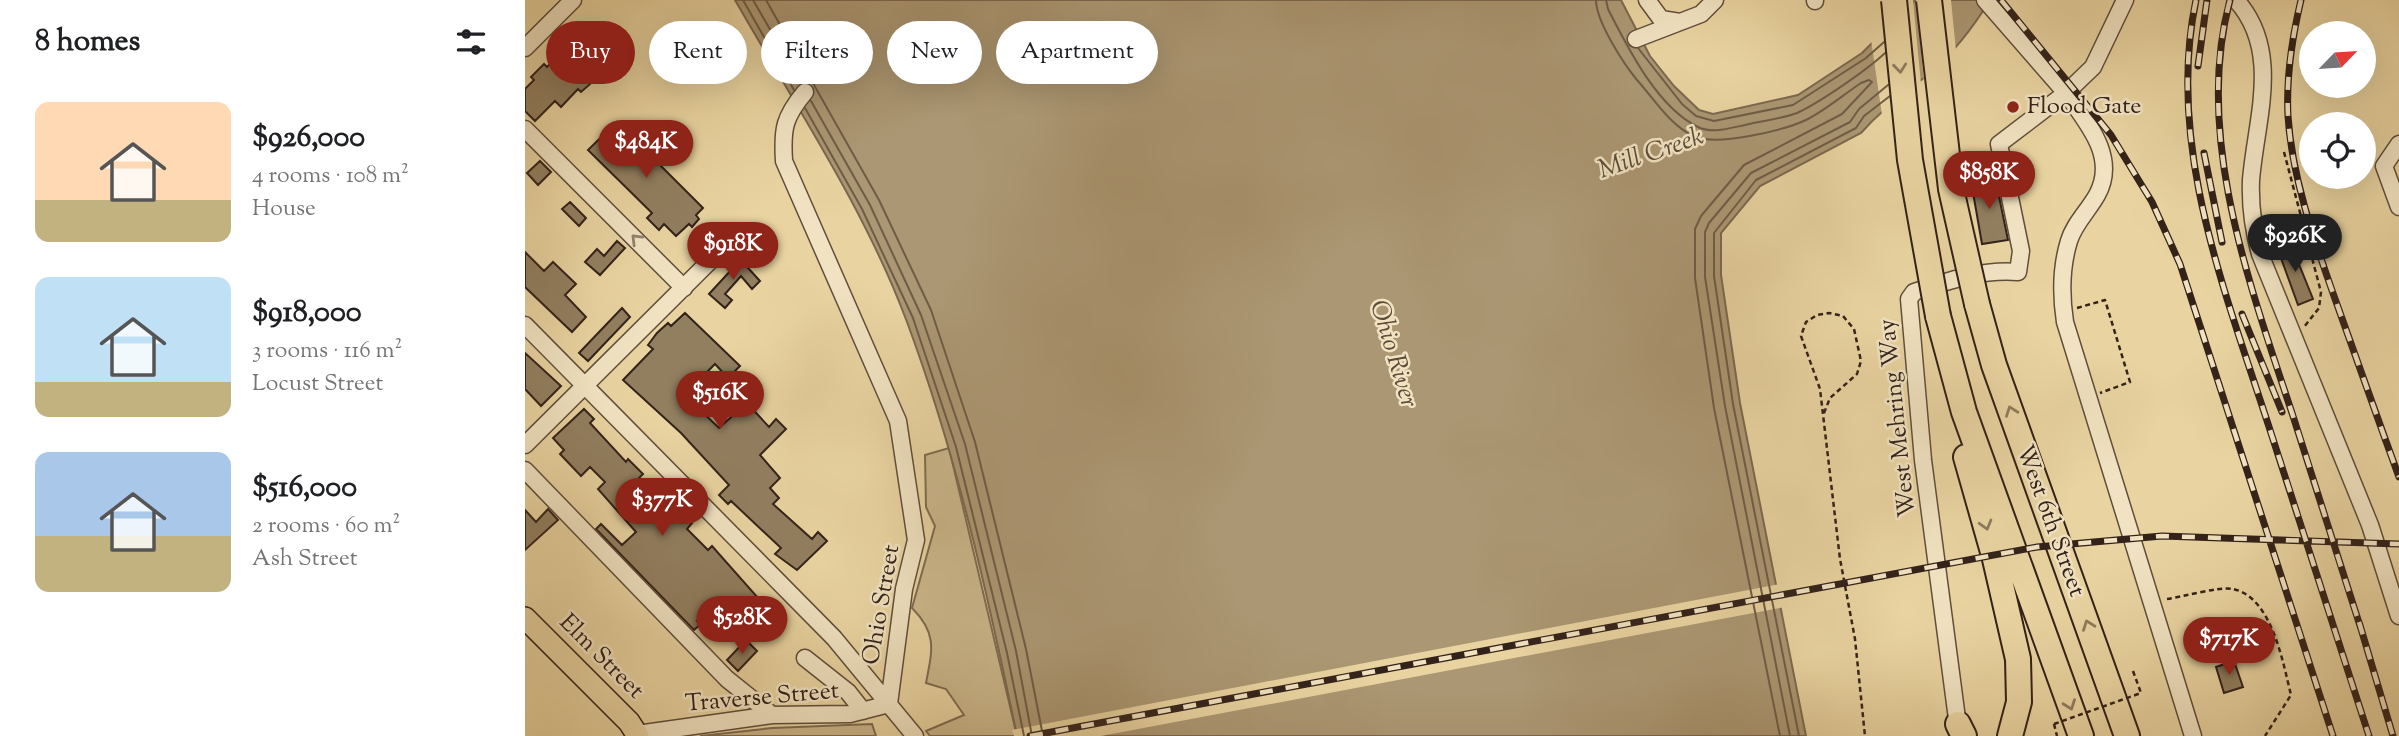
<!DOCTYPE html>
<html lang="en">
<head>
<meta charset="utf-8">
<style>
	body { margin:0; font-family:"Sorts Mill Goudy",serif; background:#f6f6f6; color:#202124; height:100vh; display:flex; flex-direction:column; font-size:26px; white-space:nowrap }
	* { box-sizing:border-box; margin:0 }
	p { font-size:23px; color:#757577 }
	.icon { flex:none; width:38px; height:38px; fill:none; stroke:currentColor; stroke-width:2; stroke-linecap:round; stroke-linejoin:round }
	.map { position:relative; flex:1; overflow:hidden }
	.sheet { display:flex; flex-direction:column; background:#fff; width:525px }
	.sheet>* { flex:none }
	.top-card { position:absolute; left:21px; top:21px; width:665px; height:63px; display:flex; gap:14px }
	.needle { width:46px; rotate:65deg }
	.fabs { position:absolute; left:1774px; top:21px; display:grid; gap:14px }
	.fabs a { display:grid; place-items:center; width:77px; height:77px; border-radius:50%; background:#fff; box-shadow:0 7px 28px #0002; font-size:35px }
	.price { position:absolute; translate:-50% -60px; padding:0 16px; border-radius:24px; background:#8f2418; color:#fff; font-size:23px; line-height:46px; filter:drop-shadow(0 2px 4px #0008) }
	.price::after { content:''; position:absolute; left:50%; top:42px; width:21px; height:16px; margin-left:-10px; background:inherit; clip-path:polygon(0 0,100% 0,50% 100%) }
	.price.selected { background:#222; color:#fff }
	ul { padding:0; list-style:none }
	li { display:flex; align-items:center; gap:21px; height:175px; padding:0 35px }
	li span { display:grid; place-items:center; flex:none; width:196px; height:140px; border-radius:14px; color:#555 }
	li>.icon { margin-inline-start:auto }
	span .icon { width:84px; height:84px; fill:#fffc; stroke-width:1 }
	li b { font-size:30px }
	h2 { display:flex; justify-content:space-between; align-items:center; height:84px; padding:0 35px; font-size:30px }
	.tag { padding:0 24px; border-radius:32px; background:#fff; box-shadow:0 7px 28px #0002; font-size:24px; line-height:63px }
	.tag.selected { background:#8f2418; color:#fff }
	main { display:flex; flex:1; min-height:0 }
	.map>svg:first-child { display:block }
</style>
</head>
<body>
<main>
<section class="sheet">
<h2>8 homes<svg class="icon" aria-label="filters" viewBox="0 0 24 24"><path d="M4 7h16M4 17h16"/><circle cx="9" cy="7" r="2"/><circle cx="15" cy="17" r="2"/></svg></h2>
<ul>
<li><span style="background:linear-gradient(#ffd9b3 70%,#c2b280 0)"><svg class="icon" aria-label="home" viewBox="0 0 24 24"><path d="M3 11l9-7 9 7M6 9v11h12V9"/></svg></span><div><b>$926,000</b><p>4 rooms · 108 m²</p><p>House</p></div></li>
<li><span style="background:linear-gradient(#bfe0f5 75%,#c2b280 0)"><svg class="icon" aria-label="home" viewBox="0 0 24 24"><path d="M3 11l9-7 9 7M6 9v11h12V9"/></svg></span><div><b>$918,000</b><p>3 rooms · 116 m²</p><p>Locust Street</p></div></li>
<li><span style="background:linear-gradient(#a9c7e8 60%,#c2b280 0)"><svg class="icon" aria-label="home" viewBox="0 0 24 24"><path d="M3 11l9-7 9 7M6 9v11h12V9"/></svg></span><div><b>$516,000</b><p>2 rooms · 60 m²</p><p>Ash Street</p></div></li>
</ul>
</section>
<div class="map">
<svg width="1874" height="736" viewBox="0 0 1874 736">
	<rect width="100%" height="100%" fill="#e9d4a1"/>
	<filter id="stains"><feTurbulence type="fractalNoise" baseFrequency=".00286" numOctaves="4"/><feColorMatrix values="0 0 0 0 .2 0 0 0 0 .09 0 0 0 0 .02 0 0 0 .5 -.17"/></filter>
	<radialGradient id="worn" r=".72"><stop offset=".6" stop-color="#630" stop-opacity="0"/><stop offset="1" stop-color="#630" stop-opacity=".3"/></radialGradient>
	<path fill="#cab68a" stroke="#7e6c52" stroke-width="2" d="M424 448 492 736H405L401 731 439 715 421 689 401 683C407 651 413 634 387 608L410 526 401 507 400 455Z
		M347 724 351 736H175L247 728Z"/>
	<path fill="#ab9773" stroke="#7b684f" stroke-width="2" d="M210 0H1096L1125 56 1149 86 1174 110 1188 114 1273 95 1337 53 1390 0H1465C1449 26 1429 52 1406 72 1381 93 1357 109 1336 133L1235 186 1196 233V275L1215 403 1281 736H492C463 596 432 456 382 322 340 209 270 105 210 0Z"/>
	<path fill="#e9d4a1" d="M1388 0 1396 84 1357 115 1346 40Z
		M1391 0H1426L1431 51 1399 82Z
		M1255 584 1260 607 576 736H489L487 730Z"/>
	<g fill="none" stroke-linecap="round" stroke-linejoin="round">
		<path stroke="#6f5c46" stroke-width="2" d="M218 0 269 90
			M228 0 276 83
			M241 0 354 200 406 310 450 442 501 649 518 736
			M1071 0C1071 21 1098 63 1112 80 1130 100 1144 124 1168 136 1191 147 1261 130 1283 119 1302 109 1318 95 1336 83L1344 80 1347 82 1317 114 1219 165 1176 216 1170 229V278L1189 408 1255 736
			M1081 0 1083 9C1103 48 1132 107 1173 127 1187 134 1205 128 1220 125 1237 121 1256 119 1272 113 1294 103 1342 70 1360 53
			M1113 48 1157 104 1171 116 1189 121 1268 105 1341 58 1359 42
			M286 101 345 205 396 315 440 444 491 651 507 736
			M280 108 337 209 388 318 431 447 482 653 499 736
			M1265 736 1200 406 1180 277V232L1184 223 1226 173 1325 122 1334 109 1363 85
			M1274 736 1208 404 1189 276V233L1231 180 1331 128 1339 116 1365 96"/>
	</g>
	<path fill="#927f60" stroke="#33221a" stroke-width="2" d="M63 24 95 58 56 92 53 89 36 107 30 101 10 121 0 111V89L9 80 6 77 19 64 22 67Z
		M92 122 178 208 171 215 174 219 167 227 164 224 151 236 139 224 134 230 122 218 127 213 63 150Z
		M15 161 26 172 13 185 2 173Z
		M1470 177 1483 240 1457 244 1446 181Z
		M45 202 61 218 54 226 37 209Z
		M92 241 100 248 75 275 60 262 72 249 79 256Z
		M1765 242 1788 299 1773 305 1752 247Z
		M0 252 19 271 28 262 51 284 40 295 61 317 47 332 0 287Z
		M213 257 235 281 227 289 216 276 200 294 207 300 200 308 184 294 208 268 205 264Z
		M97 308 105 317 63 361 54 353Z
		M160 313 215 366 203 378 190 364 165 389 178 402 173 408 194 428 222 403 244 427 251 419 261 429 235 455 255 478 245 488 254 498 248 504 287 539 293 532 302 541 272 570 250 554 256 548 206 501 203 504 194 495 204 485 156 433 98 380 128 349 123 345 132 333 143 323 146 326Z
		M0 353 36 386 16 406 0 389Z
		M59 409 69 419 65 423 101 462 103 459 118 474 114 478 128 491 123 496 146 520 155 511 167 523 162 529 183 550 187 546 249 616 226 641 191 603 172 621 176 624 169 630 71 529 76 524 97 545 111 532 73 489 80 482 65 467 56 476 35 454 39 450 28 438Z
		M23 509 33 520 0 550V510L11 522Z
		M221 640 232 651 213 671 202 660Z
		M1709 661 1718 687 1699 693 1691 667Z"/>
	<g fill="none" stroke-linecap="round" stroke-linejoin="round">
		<defs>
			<path id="minor" d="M1122 0 1136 19 1155 22
				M1290 0V1
				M1600 0 1568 67 1541 93C1562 123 1593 157 1572 195 1563 211 1549 224 1544 241 1536 267 1536 296 1540 322L1668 736
				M1711 0C1757 51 1731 119 1726 180 1725 205 1728 229 1735 254L1845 525 1874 616
				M1111 39 1176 14 1190 0
				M0 48 48 0
				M280 92C259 117 257 129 259 161L373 421 391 540 379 589 364 704
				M0 129 159 288
				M1874 144 1859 166 1874 207
				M0 325 309 638 390 736
				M0 445 190 256
				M0 470 202 679 247 715
				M280 658 323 692 338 711
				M112 734 247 715 325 714 364 704
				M1434 734 1398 460 1384 299 1389 292C1423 281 1456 269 1493 272L1496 251 1474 144 1541 93 1460 0"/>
			<path id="major" d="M0 618 104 722 113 736"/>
			<path id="highway" d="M1452 304 1469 365 1602 736
				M1413 316 1439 412 1556 736
				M1441 457 1470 559 1493 659 1494 702 1485 736
				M1433 724 1439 736"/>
		</defs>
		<use href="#minor" stroke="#604e3c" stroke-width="19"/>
		<use href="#major" stroke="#33221a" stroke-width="24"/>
		<use href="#highway" stroke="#33221a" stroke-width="28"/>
		<path stroke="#33221a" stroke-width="2.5" stroke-dasharray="5 3.5" stroke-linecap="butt" d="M1759 152 1796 292 1794 308 1779 327
			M1552 308 1580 300 1605 382 1575 393
			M1299 413 1305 398 1332 374 1336 361 1329 329 1318 316 1304 313 1292 315 1281 322 1276 336 1295 389 1315 559 1330 639 1340 736
			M1642 599C1658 597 1694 586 1708 589 1747 597 1758 663 1766 695L1740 736
			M1608 671 1616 693
			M1529 724 1532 736"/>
		<use href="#minor" stroke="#f1e3c2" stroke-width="16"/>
		<use href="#major" stroke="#e9d4a1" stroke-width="21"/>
		<use href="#highway" stroke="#e9d4a1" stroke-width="24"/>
		<defs>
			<path id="rail" d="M1476 0 1586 135 1627 202 1655 264 1808 736
				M1671 0C1640 147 1702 296 1746 433 1779 534 1811 635 1844 736
				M1705 0C1668 136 1726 288 1768 416 1791 487 1813 558 1836 629
				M1776 0C1767 38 1761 77 1763 116 1767 178 1789 239 1809 296 1831 357 1852 417 1874 477
				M1673 66 1682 0
				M1679 153 1697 242
				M1717 314 1757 412
				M1834 622 1868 736
				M505 736 1512 547 1637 536 1874 544"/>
		</defs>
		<use href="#rail" stroke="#33221a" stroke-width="7"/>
		<use href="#rail" stroke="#f1e3c2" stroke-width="4.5" stroke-dasharray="13" stroke-linecap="butt"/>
		<defs>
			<path id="highway-bridge" d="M1369 0 1385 160 1413 316
				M1404 0 1426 189 1452 304"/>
		</defs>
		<use href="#highway-bridge" stroke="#33221a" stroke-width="28" stroke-linecap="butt"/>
		<path stroke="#33221a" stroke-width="2.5" stroke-dasharray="5 3.5" stroke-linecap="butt" d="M1529 724 1616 693"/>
		<use href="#highway-bridge" stroke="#e9d4a1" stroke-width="24"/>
	</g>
	<defs><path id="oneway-chevron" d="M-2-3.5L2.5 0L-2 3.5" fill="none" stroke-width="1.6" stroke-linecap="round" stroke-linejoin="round" transform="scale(1.75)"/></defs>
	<g stroke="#8e7b5e">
		<use href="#oneway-chevron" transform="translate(1375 68) rotate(84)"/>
		<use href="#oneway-chevron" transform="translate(1486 411) rotate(-110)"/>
		<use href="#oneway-chevron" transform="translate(1461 525) rotate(74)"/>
		<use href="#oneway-chevron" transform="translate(1563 625) rotate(-110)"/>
		<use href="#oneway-chevron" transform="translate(1545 705) rotate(70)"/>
	</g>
	<use stroke="#92826e" href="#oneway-chevron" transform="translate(111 239) rotate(-135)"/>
	<circle fill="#8f2418" stroke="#f1e3c2" stroke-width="2.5" cx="1488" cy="107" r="7"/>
	<g text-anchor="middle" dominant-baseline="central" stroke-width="5" stroke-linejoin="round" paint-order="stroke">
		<g font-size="24" fill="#33221a" stroke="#f1e3c2" text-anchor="start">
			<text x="1502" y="107">Flood Gate</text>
		</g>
		<g font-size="24" fill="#33221a" stroke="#f1e3c2">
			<text transform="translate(1373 418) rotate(-96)">West Mehring Way</text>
			<text transform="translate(1525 521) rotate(70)">West 6th Street</text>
			<text transform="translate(357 605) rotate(-80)">Ohio Street</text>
			<text transform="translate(76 657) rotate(45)">Elm Street</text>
			<text transform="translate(237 698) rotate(-5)">Traverse Street</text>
		</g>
		<g font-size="26" font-style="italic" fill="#5d4b39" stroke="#f1e3c2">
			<text transform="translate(1126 154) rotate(-19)">Mill Creek</text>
			<text transform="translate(868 354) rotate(73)">Ohio River</text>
		</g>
	</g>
	<rect width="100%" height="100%" filter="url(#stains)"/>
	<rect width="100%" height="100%" fill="url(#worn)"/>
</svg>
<div class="fabs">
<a><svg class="needle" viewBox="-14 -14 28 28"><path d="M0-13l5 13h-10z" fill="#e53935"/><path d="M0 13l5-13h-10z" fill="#757577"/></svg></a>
<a><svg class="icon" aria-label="locate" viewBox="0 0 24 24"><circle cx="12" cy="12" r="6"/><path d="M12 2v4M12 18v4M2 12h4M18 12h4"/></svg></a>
</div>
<b class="price" style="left:121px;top:180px">$484K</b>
<b class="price" style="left:1464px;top:211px">$858K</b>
<b class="price selected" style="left:1770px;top:274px">$926K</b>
<b class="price" style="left:208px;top:282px">$918K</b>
<b class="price" style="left:195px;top:431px">$516K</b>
<b class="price" style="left:137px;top:538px">$377K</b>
<b class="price" style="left:217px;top:656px">$528K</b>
<b class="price" style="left:1704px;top:677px">$717K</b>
<div class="top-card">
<a class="tag selected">Buy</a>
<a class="tag">Rent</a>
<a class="tag">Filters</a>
<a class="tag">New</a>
<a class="tag">Apartment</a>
</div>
</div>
</main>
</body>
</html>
